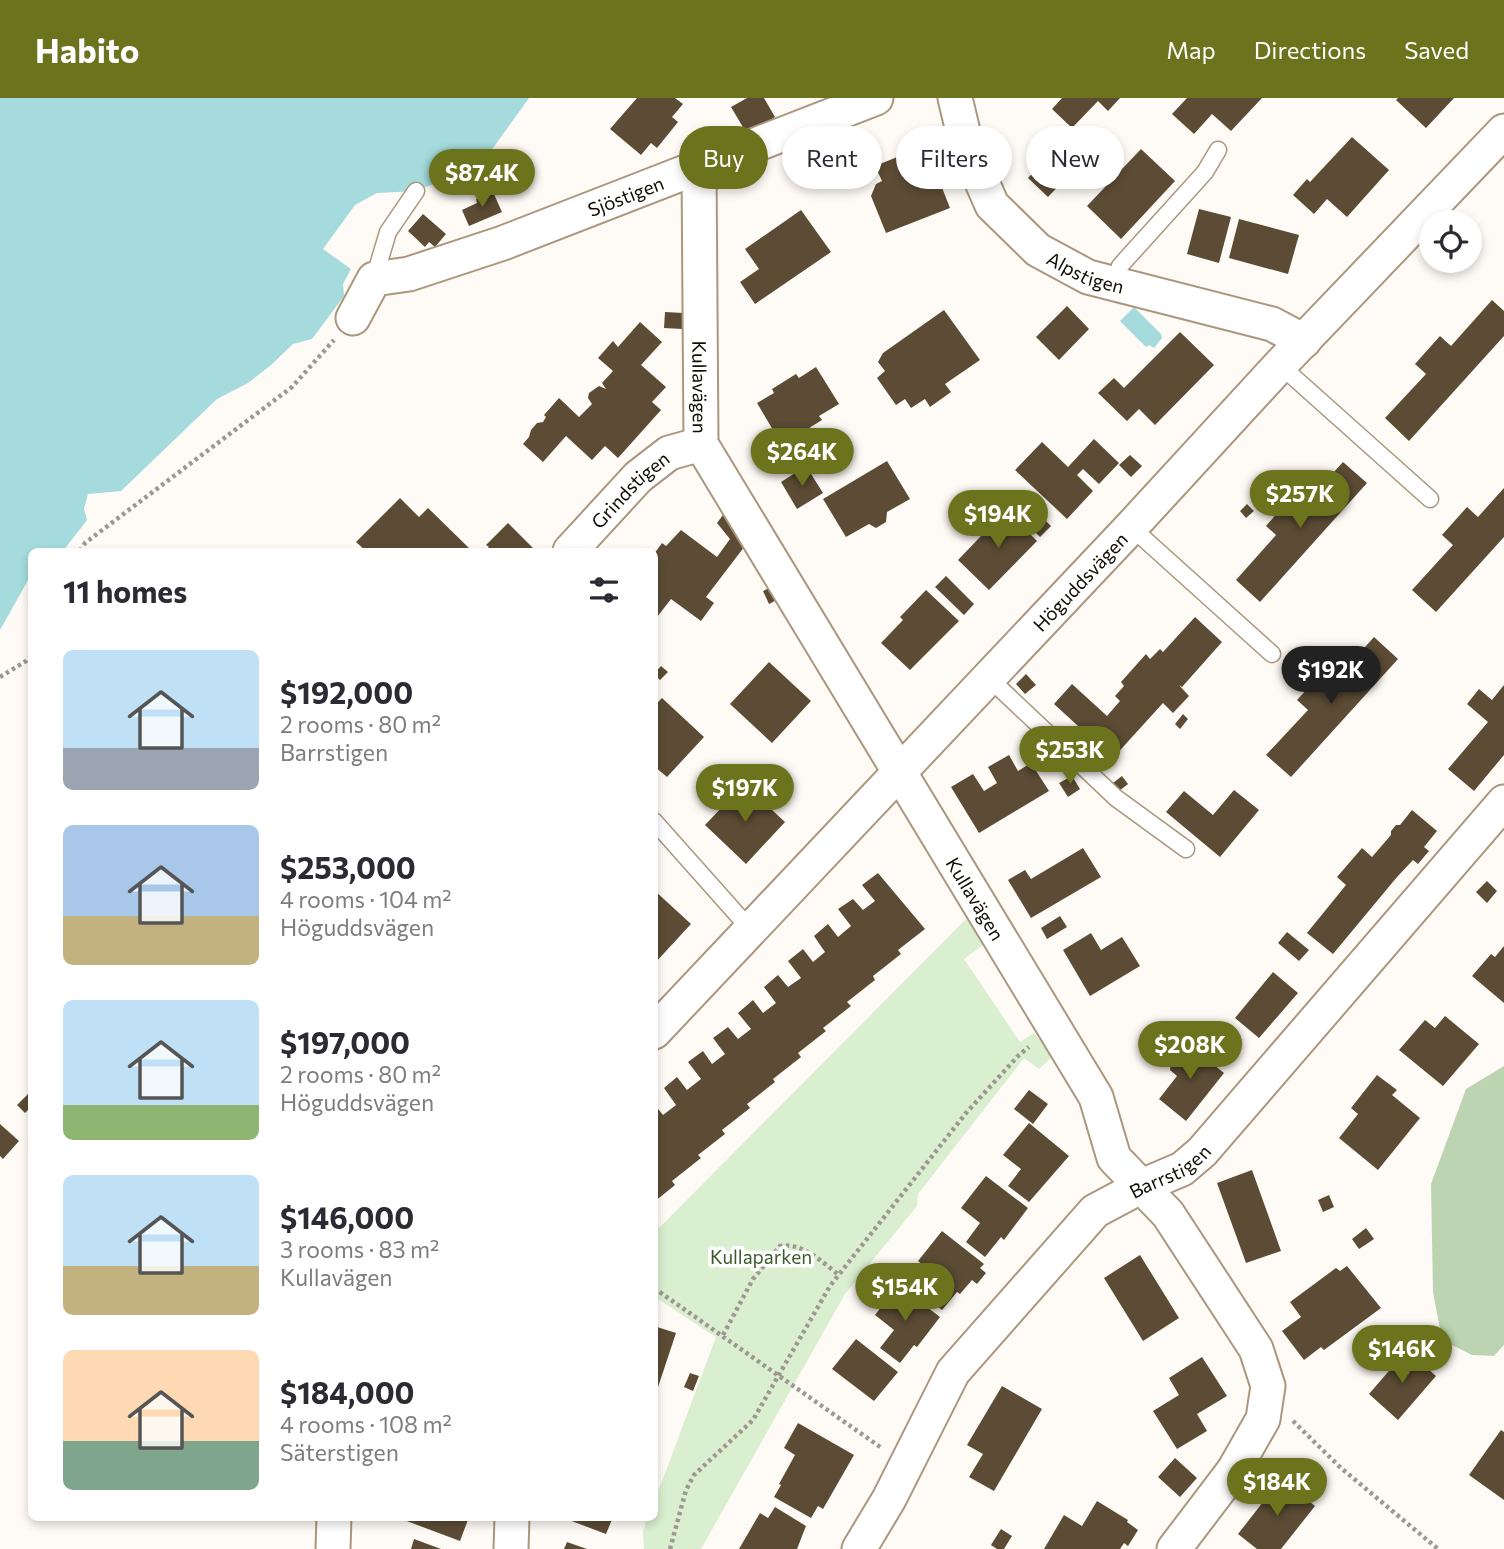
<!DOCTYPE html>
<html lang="en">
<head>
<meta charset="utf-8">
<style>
	body { margin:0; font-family:Commissioner,sans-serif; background:#f2f2f3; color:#2b2b33; height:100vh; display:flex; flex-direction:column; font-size:26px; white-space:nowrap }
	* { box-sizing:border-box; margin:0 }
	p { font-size:23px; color:#7c7c81 }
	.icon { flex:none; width:38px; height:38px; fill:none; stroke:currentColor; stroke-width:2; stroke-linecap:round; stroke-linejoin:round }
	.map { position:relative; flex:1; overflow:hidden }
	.sheet { position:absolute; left:28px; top:450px; width:630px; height:973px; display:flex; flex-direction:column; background:#fff; border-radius:10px; box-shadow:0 4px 10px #0003 }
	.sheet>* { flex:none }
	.guide { position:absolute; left:679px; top:28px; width:665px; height:63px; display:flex; gap:14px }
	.buttons { position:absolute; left:1419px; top:112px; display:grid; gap:14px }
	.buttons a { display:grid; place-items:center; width:63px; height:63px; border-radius:50%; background:#fff; box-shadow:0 4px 10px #0003; font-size:35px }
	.price { position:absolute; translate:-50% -60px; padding:0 16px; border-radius:24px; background:#6b741d; color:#fff; font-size:23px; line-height:46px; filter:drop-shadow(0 2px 4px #0008) }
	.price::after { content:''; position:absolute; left:50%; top:42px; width:21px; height:16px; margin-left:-10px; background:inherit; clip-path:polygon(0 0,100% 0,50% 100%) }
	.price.on { background:#222; color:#fff }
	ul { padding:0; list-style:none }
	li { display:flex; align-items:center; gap:21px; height:175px; padding:0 35px }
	li span { display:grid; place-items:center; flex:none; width:196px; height:140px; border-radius:10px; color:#555 }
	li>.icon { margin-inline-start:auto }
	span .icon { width:84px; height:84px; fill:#fffc; stroke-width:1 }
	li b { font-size:30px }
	h2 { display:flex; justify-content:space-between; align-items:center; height:84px; padding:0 35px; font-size:30px }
	.chip { padding:0 24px; border-radius:32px; background:#fff; box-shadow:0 4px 10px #0003; font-size:24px; line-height:63px }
	.chip.on { background:#6b741d; color:#fff }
	header { display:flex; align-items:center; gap:42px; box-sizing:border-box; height:98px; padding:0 35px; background:#6b741d; color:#fff }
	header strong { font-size:33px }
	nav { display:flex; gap:38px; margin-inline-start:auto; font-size:24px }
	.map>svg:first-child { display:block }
</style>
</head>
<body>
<header>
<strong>Habito</strong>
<nav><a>Map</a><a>Directions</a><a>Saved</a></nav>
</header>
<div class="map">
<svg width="1504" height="1451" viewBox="0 0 1504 1451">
	<rect width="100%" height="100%" fill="#fefaf5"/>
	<path fill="#d9efcf" d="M967 820 984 846 964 861 1020 944 1034 935 1052 959 1039 971 1024 960 918 1096 917 1108 845 1196 701 1451H644L643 1433 648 1419H654L655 1402 716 1239 655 1199V1134Z"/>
	<path fill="#bcd4b1" d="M1504 968V1247L1494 1258 1472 1257 1442 1242 1433 1194 1431 1086 1466 991Z"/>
	<path fill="#a5dbdc" d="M0 0H529L493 50 458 76 416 93 377 95 355 107 323 151 351 171 343 186 344 198 312 241 293 246 270 268 248 285 217 301 121 393 88 396 84 411 87 422 63 453H32L31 477 0 532Z
		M1134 209 1161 236 1162 240 1154 250 1149 247 1146 249 1120 223Z"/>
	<path fill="#5c4c35" d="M637 0H675L683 6 672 19 678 24 657 50 651 45 641 57 610 31Z
		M747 0H764L775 19 747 36 731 9Z
		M1062 0H1120L1108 13 1098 3 1072 30 1052 11Z
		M1187 0H1262L1231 33 1212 16 1194 36 1172 16Z
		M1398 0H1454L1426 30 1396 2Z
		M1352 39 1389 72 1347 119 1327 101 1314 116 1293 97 1307 81 1310 84Z
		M922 49 924 55 928 54 950 110 886 135 871 98 876 86 882 83 875 68Z
		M1141 51 1175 83 1121 141 1087 108Z
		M1051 55 1072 74 1048 99 1028 80Z
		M493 94 502 114 469 128 462 112 477 105 476 101Z
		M1199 111 1231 119 1219 165 1187 156Z
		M801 112 831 154 755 206 740 184 759 171 745 151Z
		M423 116 446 136 435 149 429 144 425 149 408 133Z
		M1239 121 1299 137 1288 176 1229 160Z
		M1492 202 1504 213V238L1409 343 1385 320 1426 276 1415 266 1440 238 1451 248Z
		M1067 208 1089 231 1059 262 1036 239Z
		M944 212 980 262 945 286 951 294 930 309 925 301 911 310 905 301 896 307 877 280 885 273 878 264 883 255Z
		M665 214 683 215 682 231 664 230Z
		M640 224 662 244 641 267 666 289 652 304 661 312 618 360 605 348 592 362 566 338 543 364 523 346 529 339 531 332 537 325 543 324 546 319 544 317 559 300 579 319 592 306 588 300 589 295 599 288 606 291 602 285 613 273 598 260 613 243 618 249Z
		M1180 234 1214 267 1155 327 1139 311 1127 323 1098 295 1114 280 1124 290Z
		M816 269 839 306 819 318 822 322 801 335 798 331 779 342 757 305 774 295 772 291 796 276 799 280Z
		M1094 341 1119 365 1099 386 1083 371 1077 377 1093 393 1067 421 1015 372 1042 344 1068 369Z
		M1130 357 1142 368 1131 379 1119 367Z
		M887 363 910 401 887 414 886 424 876 430 869 426 846 439 823 401Z
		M1343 364 1367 385 1260 504 1236 482 1276 437 1266 428 1292 398 1303 408Z
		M806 368 823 395 797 411 781 384Z
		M1504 390V439L1436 514 1412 492 1453 447 1442 437 1467 409 1478 419Z
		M400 400 419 419 428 410 469 450 466 453H366L356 444Z
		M1022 400 1051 428 1040 439 1012 411Z
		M1247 406 1254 413 1246 420 1240 413Z
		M729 409 751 440 706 499 714 505 701 523 671 501 654 523V456L662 445 666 448 681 432 717 459 730 441 717 425Z
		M1006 412 1037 443 989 492 958 462Z
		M508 425 536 453H485L489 449 486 447Z
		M946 478 974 506 964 517 935 489Z
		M773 488 780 500 769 506 763 493Z
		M926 492 959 523 910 572 881 545 903 522 900 519Z
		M1195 519 1222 544 1182 589 1179 587 1189 598 1173 615 1163 605 1113 660 1054 606 1072 586 1107 618 1120 603 1115 598 1124 588 1121 584 1146 556 1150 561 1160 551 1163 554Z
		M1374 539 1398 561 1291 679 1266 657 1308 612 1297 602 1322 575 1333 585Z
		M769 564 811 603 772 645 730 606Z
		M661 568 668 574 660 582 654 576Z
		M1026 576 1036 587 1025 596 1016 586Z
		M1504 587V657L1474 693 1448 671 1488 624 1467 606 1479 591 1492 602Z
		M662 600 704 639 667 679 654 668V608Z
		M1183 616 1188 621 1180 631 1175 626Z
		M1009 657 1018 673 1031 665 1049 693 979 735 951 689 973 676 984 693 997 685 988 669Z
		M1072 678 1080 691 1068 699 1059 685Z
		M1122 678 1128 686 1119 693 1113 685Z
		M744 686 785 724 746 766 705 727Z
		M1234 692 1259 712 1220 759 1166 714 1184 693 1213 717Z
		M1412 712 1437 733 1424 749 1429 753 1418 766 1413 762 1397 779 1333 856 1307 835 1346 787 1337 779 1362 750 1372 759 1391 737V733L1396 727H1400Z
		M1083 750 1101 779 1031 820 1008 782 1025 772 1031 781Z
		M878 775 925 831 898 852 901 856 873 878 875 882 847 904 851 908 823 930 826 933 798 955 801 959 773 981 775 984 747 1006 750 1010 722 1032 725 1036 698 1057 701 1060 672 1083 675 1087 654 1104V1006L663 1017 676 1007 664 990 677 979 687 992 701 981 688 964 703 953 712 966 725 956 713 940 728 929 738 941 751 931 738 915 753 902 763 915 776 905 764 889 778 877 788 889 801 880 788 863 803 851 813 864 825 854 814 838 828 826 838 839 851 828 838 811 853 801 863 812 875 803 862 787Z
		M1487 783 1497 793 1487 805 1476 794Z
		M654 792 691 826 654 866Z
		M1060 818 1067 829 1047 841 1041 830Z
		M1287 834 1309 852 1299 863 1278 845Z
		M1091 835 1101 852 1122 839 1140 868 1090 898 1063 852Z
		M1504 848V905L1472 878 1491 856 1495 859Z
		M1273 874 1298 895 1259 940 1235 920Z
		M1445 918 1479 946 1443 988 1399 952 1425 922 1435 930Z
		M1186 944 1224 975 1186 1023 1159 1001 1177 978 1170 972 1171 964Z
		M1377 977 1397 992 1392 997 1420 1020 1378 1072 1339 1040 1358 1016 1351 1010Z
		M32 992V1011L30 1010 25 1015 17 1007Z
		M1029 992 1048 1006 1033 1026 1014 1011Z
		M1029 1025 1069 1058 1029 1104 1008 1088 1021 1071 1003 1057Z
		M0 1026 19 1043 3 1061 0 1058Z
		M1252 1072 1281 1153 1246 1165 1217 1085Z
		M986 1078 1028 1110 1004 1142 1001 1139 985 1159 966 1144 980 1125 961 1110Z
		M1329 1097 1334 1109 1323 1114 1318 1102Z
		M1366 1130 1374 1141 1359 1151 1352 1141Z
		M942 1133 984 1166 980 1170 986 1175 977 1186 972 1182 960 1196 957 1194 942 1212 922 1196 937 1178 918 1163Z
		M1140 1157 1179 1220 1143 1243 1104 1180Z
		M1347 1168 1381 1210 1324 1252 1321 1249 1304 1262 1282 1233 1301 1219 1290 1204 1336 1170 1340 1173Z
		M898 1187 940 1219 917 1249 914 1247 900 1265 880 1250 894 1232 875 1217Z
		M654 1228 676 1235 658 1289 654 1288Z
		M856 1241 898 1274 874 1303 832 1271Z
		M1407 1252 1436 1278 1398 1322 1369 1296Z
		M1202 1259 1227 1298 1197 1316 1207 1333 1177 1351 1153 1313 1179 1297 1169 1280Z
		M690 1275 699 1278 693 1293 684 1289Z
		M1002 1288 1042 1311 994 1393 969 1379 983 1356 967 1347Z
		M798 1325 854 1357 823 1411 818 1408 811 1420 774 1399 781 1387 779 1386 795 1357 784 1350Z
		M1501 1332 1504 1334V1402L1469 1377Z
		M1175 1360 1197 1380 1180 1399 1158 1379Z
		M1281 1381 1315 1408 1281 1451H1257L1238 1436Z
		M1097 1403 1128 1422 1127 1424 1138 1432 1128 1448 1124 1445 1120 1451H1044L1064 1417 1082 1428Z
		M775 1409 806 1428 797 1451H739L760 1415 768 1420Z
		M396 1419H469L460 1443Z
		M561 1419H613L606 1436Z
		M1001 1431 1012 1438 1004 1451H997L991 1447Z
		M414 1441 441 1451H411Z
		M567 1444 587 1451H564Z"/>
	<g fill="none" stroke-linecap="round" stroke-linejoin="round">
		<defs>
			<path id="lane" d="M374 181 388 134 416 93
				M1116 187 1120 168 1205 74 1218 52
				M1280 267 1430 401
				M1131 429 1272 556
				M989 580 1116 700 1186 751
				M654 723 750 831"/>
			<g id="street">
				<path id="s1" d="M955 0 967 50 992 107 1038 152 1088 179 1272 226 1304 243"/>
				<path id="s2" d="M699 69 701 346 1096 999 1114 1060 1168 1116 1256 1251 1268 1288 1263 1321 1234 1372 1174 1451"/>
				<path id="s3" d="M353 220 374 181 409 176 503 145 876 0"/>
				<path id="s4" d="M570 453 638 379 669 355 701 346"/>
				<path id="s5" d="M654 934 1131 429 1280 267 1504 33"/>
				<path d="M333 1451 334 1419"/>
				<path d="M511 1451 512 1419"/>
				<path id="s6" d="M859 1451 889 1401 953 1274 1095 1113 1142 1088 1182 1071 1202 1054 1504 704"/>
			</g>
		</defs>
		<use href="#lane" stroke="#aa977e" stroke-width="19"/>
		<use href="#street" stroke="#aa977e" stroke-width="37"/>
		<path stroke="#9d9892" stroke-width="4.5" stroke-dasharray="3.5 3.5" stroke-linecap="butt" d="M80 453 85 445 292 289 334 242
			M0 579 26 563 32 556
			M32 927V959
			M654 1190 883 1351
			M723 1237 753 1181 780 1148C802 1144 822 1164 839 1177
			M1293 1323 1341 1370 1438 1451
			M670 1451 686 1392 694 1377 753 1322 830 1188 966 1015 1019 957 1029 949"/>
		<use href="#lane" stroke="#fff" stroke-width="16"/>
		<use href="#street" stroke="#fff" stroke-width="33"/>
	</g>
	<g text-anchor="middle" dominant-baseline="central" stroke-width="7" stroke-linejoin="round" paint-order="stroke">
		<g font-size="19" fill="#110b03" stroke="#fff">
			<text stroke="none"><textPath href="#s3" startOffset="310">Sjöstigen</textPath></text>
			<text stroke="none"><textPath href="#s1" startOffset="231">Alpstigen</textPath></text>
			<text stroke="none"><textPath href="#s2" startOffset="220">Kullavägen</textPath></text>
			<text stroke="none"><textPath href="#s4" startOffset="86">Grindstigen</textPath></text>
			<text stroke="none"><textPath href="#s5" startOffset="620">Höguddsvägen</textPath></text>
			<text stroke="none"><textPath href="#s2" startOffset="808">Kullavägen</textPath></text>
			<text stroke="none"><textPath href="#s6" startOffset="500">Barrstigen</textPath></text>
		</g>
		<g font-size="19" fill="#3a5a28" stroke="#fff">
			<text x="761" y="1158">Kullaparken</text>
		</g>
	</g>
</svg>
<div class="buttons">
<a><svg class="icon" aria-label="locate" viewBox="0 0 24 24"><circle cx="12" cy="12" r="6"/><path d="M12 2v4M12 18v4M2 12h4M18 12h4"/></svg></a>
</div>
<b class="price" style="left:482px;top:111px">$87.4K</b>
<b class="price" style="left:802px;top:390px">$264K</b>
<b class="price" style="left:1300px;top:432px">$257K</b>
<b class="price" style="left:998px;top:452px">$194K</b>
<b class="price on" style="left:1331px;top:608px">$192K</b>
<b class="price" style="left:1070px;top:688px">$253K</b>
<b class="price" style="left:745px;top:726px">$197K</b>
<b class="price" style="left:1190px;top:983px">$208K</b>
<b class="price" style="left:905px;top:1225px">$154K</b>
<b class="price" style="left:1402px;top:1287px">$146K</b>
<b class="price" style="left:1277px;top:1420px">$184K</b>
<div class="guide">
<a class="chip on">Buy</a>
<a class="chip">Rent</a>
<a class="chip">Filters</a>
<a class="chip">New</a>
</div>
<section class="sheet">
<h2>11 homes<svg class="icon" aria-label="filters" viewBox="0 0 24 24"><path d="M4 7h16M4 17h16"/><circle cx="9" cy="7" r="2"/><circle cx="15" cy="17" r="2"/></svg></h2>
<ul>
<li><span style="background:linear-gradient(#bfe0f5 70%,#9aa5b1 0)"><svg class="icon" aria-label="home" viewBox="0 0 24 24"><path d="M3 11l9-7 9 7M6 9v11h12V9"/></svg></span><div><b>$192,000</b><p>2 rooms · 80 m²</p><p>Barrstigen</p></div></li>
<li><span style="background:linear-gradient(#a9c7e8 65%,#c2b280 0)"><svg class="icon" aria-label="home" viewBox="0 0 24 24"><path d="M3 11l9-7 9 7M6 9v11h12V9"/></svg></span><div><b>$253,000</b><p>4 rooms · 104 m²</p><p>Höguddsvägen</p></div></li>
<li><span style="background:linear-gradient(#bfe0f5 75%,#8fb573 0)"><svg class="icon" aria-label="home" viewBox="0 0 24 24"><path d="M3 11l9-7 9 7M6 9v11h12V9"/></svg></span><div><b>$197,000</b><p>2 rooms · 80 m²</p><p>Höguddsvägen</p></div></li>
<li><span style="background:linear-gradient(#bfe0f5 65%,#c2b280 0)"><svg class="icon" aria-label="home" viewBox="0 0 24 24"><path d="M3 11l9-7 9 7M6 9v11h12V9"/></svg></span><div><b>$146,000</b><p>3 rooms · 83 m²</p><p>Kullavägen</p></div></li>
<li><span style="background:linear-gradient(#ffd9b3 65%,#7fa58c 0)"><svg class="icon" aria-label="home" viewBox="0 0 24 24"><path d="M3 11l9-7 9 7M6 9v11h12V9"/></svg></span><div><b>$184,000</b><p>4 rooms · 108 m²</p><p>Säterstigen</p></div></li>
</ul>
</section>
</div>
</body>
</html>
